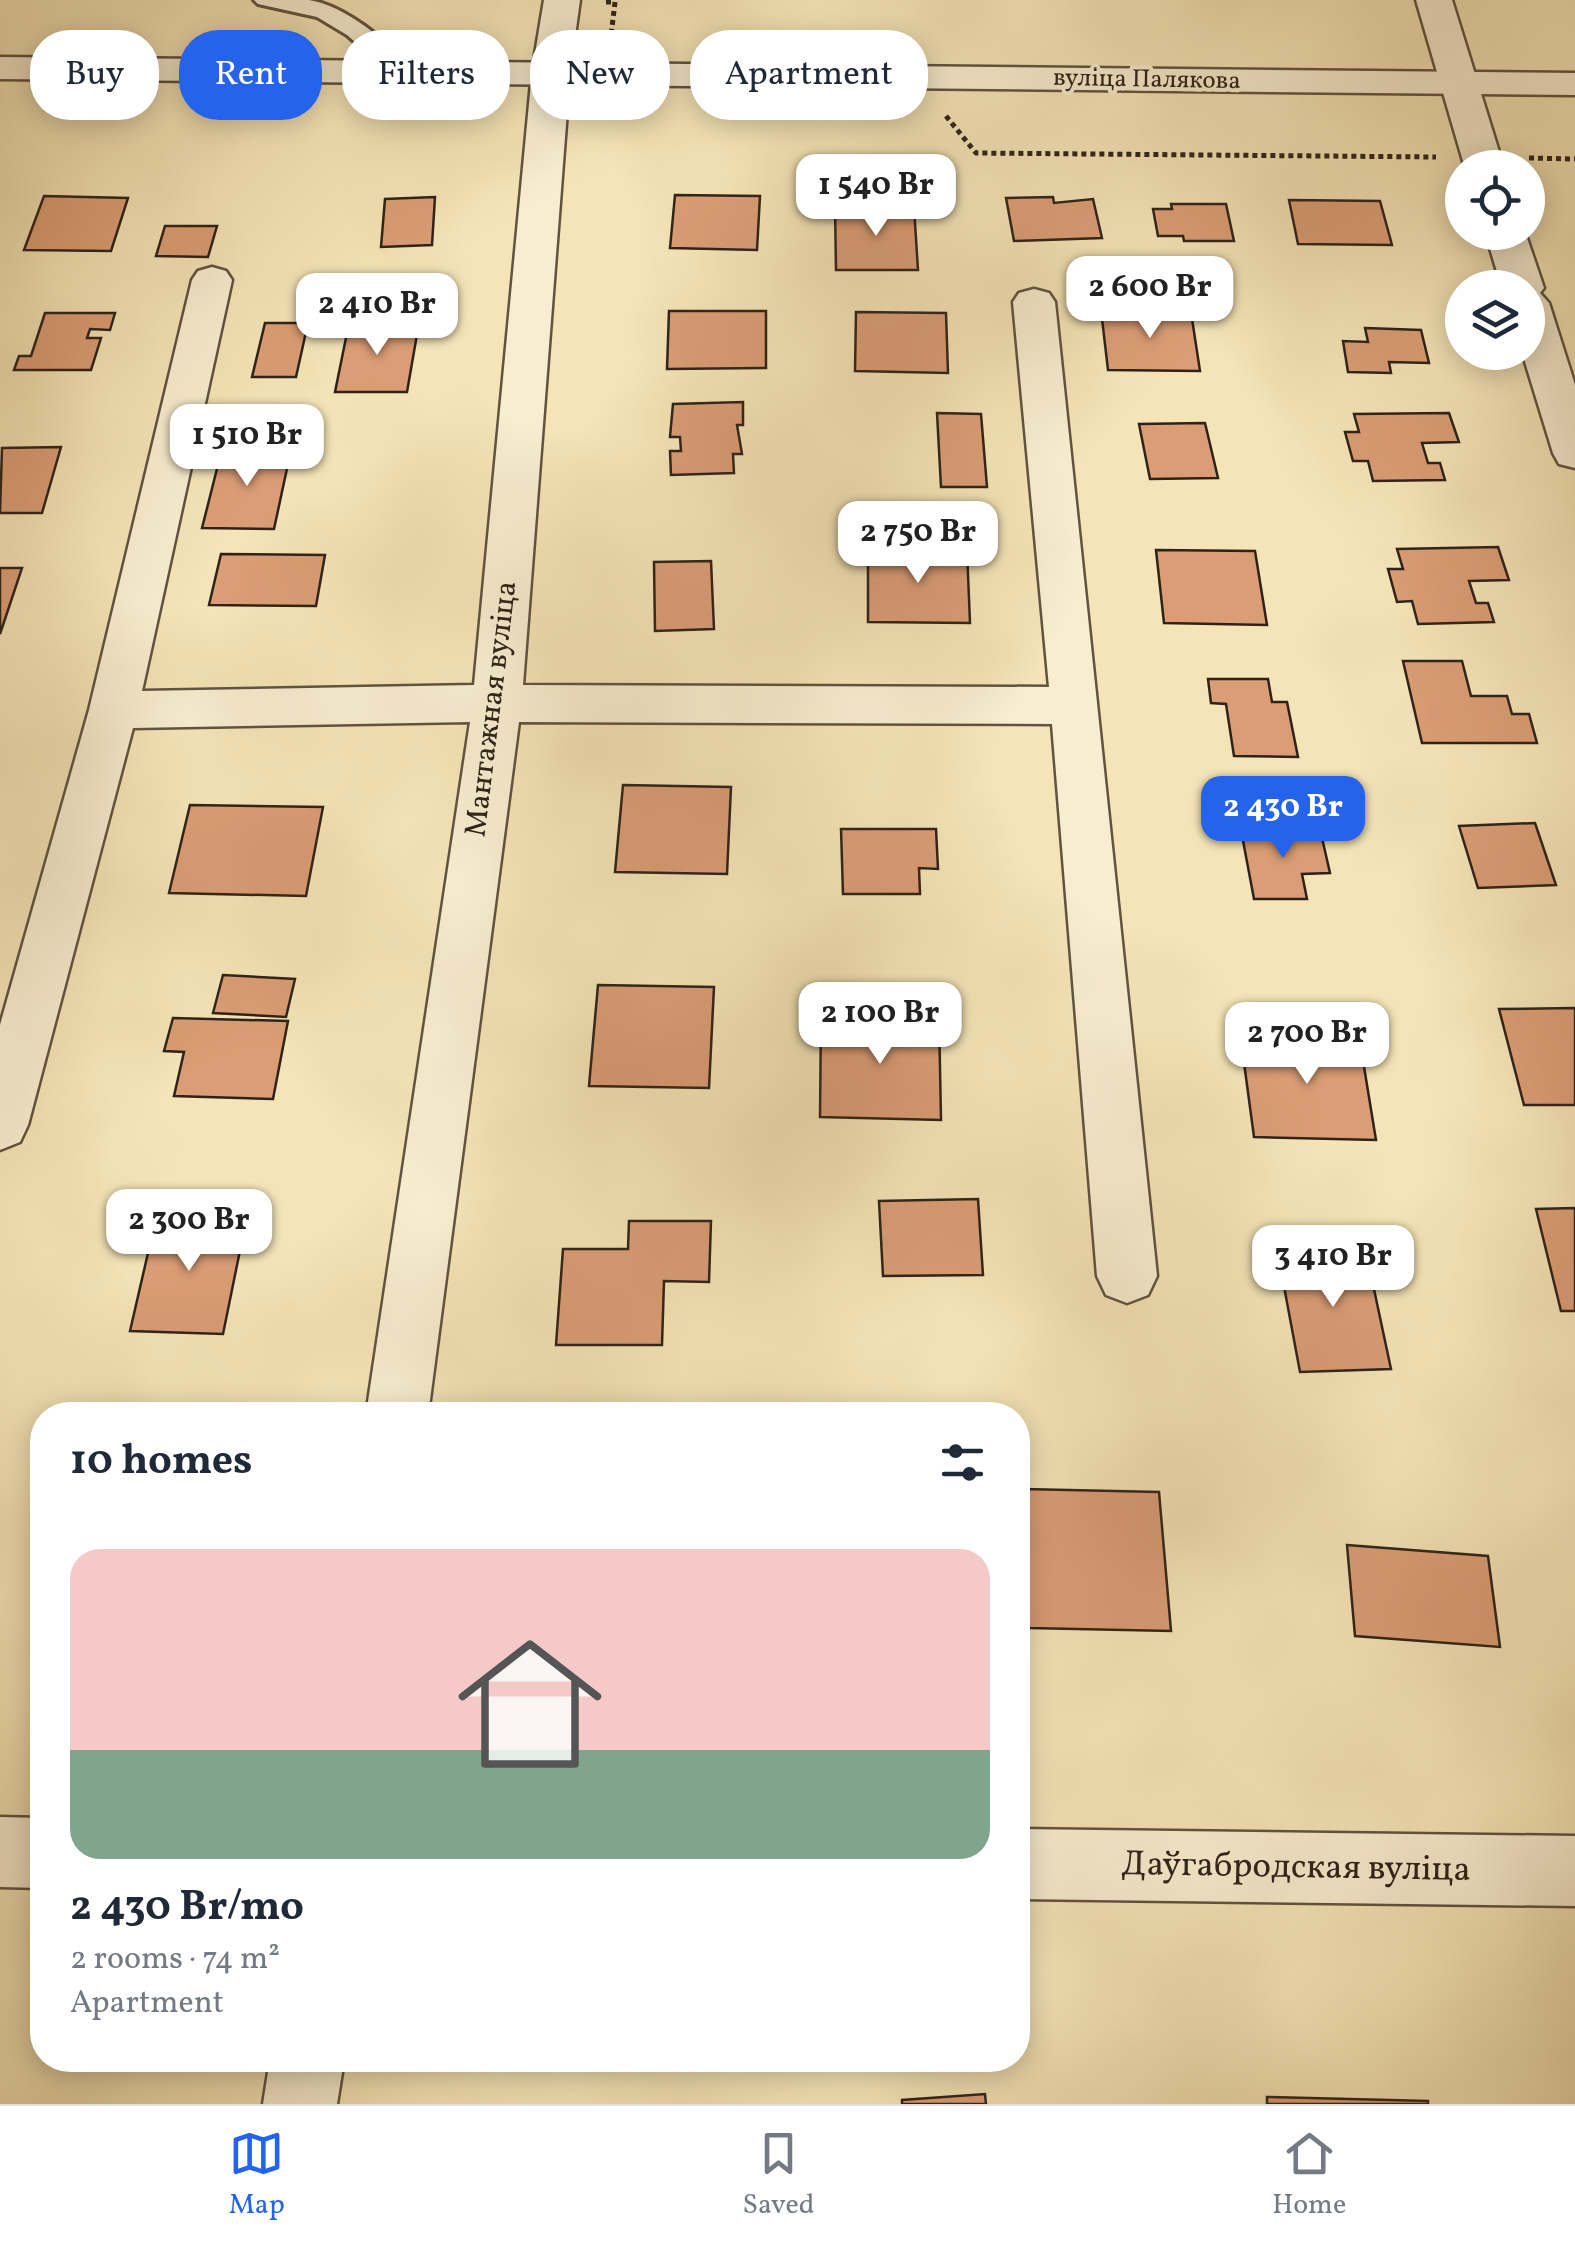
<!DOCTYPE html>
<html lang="en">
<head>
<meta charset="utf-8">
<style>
	body { margin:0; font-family:Vollkorn,serif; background:#f6f6f7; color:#1f2937; height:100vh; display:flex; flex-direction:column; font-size:38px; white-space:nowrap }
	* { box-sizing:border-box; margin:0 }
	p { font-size:32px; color:#747a83 }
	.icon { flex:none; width:55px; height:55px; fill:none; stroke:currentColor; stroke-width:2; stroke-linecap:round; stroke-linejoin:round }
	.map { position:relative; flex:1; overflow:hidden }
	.panel { position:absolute; left:30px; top:1402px; width:1000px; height:670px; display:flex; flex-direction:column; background:#fff; border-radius:40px; box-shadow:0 5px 25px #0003 }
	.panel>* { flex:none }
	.guide { position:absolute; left:30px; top:30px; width:1000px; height:90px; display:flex; gap:20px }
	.fabs { position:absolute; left:1445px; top:150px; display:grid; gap:20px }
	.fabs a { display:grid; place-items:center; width:100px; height:100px; border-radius:50%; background:#fff; box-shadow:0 5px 25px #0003; font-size:50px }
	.price { position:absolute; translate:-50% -85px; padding:0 22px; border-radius:20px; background:#fff; color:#222; font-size:32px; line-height:65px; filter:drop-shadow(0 2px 5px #0008) }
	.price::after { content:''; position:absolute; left:50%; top:60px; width:30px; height:22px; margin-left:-15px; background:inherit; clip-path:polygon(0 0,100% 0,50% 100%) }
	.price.current { background:#2563eb; color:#fff }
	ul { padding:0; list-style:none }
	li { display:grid; align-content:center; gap:20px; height:530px; padding:0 40px }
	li+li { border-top:2px solid #e0e1e3 }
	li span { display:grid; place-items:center; height:310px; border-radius:30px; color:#555 }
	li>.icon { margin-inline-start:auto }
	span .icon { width:180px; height:180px; fill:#fffc; stroke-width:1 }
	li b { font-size:42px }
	h2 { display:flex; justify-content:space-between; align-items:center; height:120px; padding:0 40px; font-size:42px }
	.tag { padding:0 35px; border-radius:40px; background:#fff; box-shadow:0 5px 25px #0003; font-size:35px; line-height:90px }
	.tag.current { background:#2563eb; color:#fff }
	.dock { display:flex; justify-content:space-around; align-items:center; height:140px; border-top:2px solid #e0e1e3; background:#fff; font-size:28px; color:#747a83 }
	.dock a { display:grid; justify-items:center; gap:5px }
	.dock .current { color:#2563eb }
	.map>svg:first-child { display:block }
</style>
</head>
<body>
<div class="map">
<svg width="1575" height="2104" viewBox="0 0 1575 2104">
	<rect width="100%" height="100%" fill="#f4e4b7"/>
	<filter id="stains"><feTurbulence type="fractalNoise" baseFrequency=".002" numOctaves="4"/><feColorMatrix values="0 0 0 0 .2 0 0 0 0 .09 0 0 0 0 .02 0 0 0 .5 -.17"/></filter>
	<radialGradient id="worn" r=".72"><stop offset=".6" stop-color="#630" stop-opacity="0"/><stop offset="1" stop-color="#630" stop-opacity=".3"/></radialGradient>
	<path fill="#da9d75" stroke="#2e2318" stroke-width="2.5" d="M675 195 760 196 757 250 670 248Z
		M44 196 128 198 111 251 24 250Z
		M435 197 432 245 381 247 385 199Z
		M1053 197 1054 203 1093 199 1102 238 1014 241 1006 198Z
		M1289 200 1380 201 1392 245 1298 244Z
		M1171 204H1226L1234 241H1184L1183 236H1158L1153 209H1172Z
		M835 207H914L918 270H836Z
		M165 226H217L208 257 156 256Z
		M1101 310 1191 312 1200 371 1108 370Z
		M669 311H766V368L667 369Z
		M856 312 946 313 948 373 855 371Z
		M45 313H115L110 330 90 329 87 338H101L91 370H14L19 356H31Z
		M265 323H308L296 377H252Z
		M349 323H419L407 392H335Z
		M1365 328 1421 330 1429 363 1389 362 1391 373 1348 372 1343 341 1368 342Z
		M743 402V425H737L742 454H733L734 473 671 475 670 451H681L680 437H670L673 404Z
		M937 413 981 414 987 487H941Z
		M1449 413 1459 442 1422 443 1428 463H1440L1445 480 1373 481 1368 461H1353L1345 432H1359L1354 414Z
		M1205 423 1218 478 1150 479 1139 424Z
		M61 447 42 513H0L2 448Z
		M222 449 291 450 274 529 202 528Z
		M1498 547 1509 580 1469 581 1476 603H1488L1494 622 1418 624 1412 601 1397 602 1388 569H1403L1397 549Z
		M868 549 967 550 970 623 868 622Z
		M1156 550 1255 551 1267 625 1164 623Z
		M221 554 325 555 316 606 209 605Z
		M711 561 714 629 655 631 654 562Z
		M0 568H22L0 634Z
		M1403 661H1462L1471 696H1507L1512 714H1529L1537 743H1422Z
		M1208 679H1268L1272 702H1287L1298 757 1234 756 1226 704 1211 703Z
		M623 785 731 787 727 874 615 872Z
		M190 805 323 807 306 896 169 893Z
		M1535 823 1556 885 1478 888 1459 826Z
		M841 829H936L938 869 919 868 920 894H843Z
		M1320 829 1330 873 1302 874 1307 899H1254L1241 830Z
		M223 975 295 979 286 1017 213 1013Z
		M598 985 714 987 709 1088 589 1086Z
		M1575 1008V1105H1524L1499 1009Z
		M821 1014 939 1016 941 1120 820 1117Z
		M173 1018 288 1021 273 1099 174 1096 184 1052 164 1051Z
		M1240 1033 1359 1036 1376 1140 1254 1137Z
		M978 1199 983 1275 883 1276 879 1201Z
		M1575 1208V1311H1561L1536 1209Z
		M157 1214 247 1216 223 1334 130 1331Z
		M629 1221H711L709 1282 664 1281 662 1345H556L563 1249H628Z
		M1365 1247 1391 1369 1300 1372 1277 1249Z
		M1023 1489 1159 1492 1171 1631 1029 1628Z
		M1347 1545 1488 1556 1500 1647 1355 1636Z
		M985 2094 986 2104H902V2100Z
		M1267 2097 1428 2101V2104H1267Z"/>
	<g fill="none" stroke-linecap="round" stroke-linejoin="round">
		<defs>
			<path id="service" d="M254 0C272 0 292 0 309 0 346 6 389 42 412 70L409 75H393L347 35 317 17 258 4Z"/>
			<path id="minor" d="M544 0H580L570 72 523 685 1049 687 1013 302 1019 293 1034 289 1049 293 1055 302 1157 1276 1148 1295 1127 1303 1106 1295 1097 1276 1052 724 519 722 428 1415H366L470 722 133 728 28 1125 20 1142 0 1150V1025L89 710 192 280 198 271 212 267 226 271 232 280 142 691 474 685 532 72Z
				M1416 0H1452L1504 168H1465Z
				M1485 232H1525L1544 288 1540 293 1549 303 1575 385V468L1559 464 1553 453 1522 352H1528V288H1502Z
				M0 1817 42 1818V1888L0 1887Z
				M1018 1829 1575 1836V1906L1018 1899Z
				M270 2060H344L337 2104H263Z"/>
			<path id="tertiary" d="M0 57 1575 73V95L0 79Z"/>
		</defs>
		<use href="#service" stroke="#605340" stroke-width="6"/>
		<use href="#minor" stroke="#605340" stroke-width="5"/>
		<use href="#tertiary" stroke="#605340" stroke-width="5"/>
		<path stroke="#2e2318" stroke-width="5" stroke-dasharray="5 4" stroke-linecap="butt" d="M606 2H615L611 36
			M946 116 976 153 1436 157
			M1529 158 1575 159"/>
		<use href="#service" fill="#f8edd0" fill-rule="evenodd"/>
		<use href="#minor" fill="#f8edd0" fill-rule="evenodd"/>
		<use href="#tertiary" fill="#f8edd0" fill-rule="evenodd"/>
	</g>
	<g text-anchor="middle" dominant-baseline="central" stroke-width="8" stroke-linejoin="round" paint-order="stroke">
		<g font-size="25" fill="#2e2318" stroke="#f8edd0">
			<text transform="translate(1147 80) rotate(1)">вуліца Палякова</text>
		</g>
		<g font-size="30" fill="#2e2318" stroke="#f8edd0">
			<text transform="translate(492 709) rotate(-83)">Мантажная вуліца</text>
		</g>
		<g font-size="35" fill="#2e2318" stroke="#f8edd0">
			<text transform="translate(1296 1868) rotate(1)">Даўгабродская вуліца</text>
		</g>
	</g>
	<rect width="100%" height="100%" filter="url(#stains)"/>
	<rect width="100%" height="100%" fill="url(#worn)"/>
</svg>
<div class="fabs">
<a><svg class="icon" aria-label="locate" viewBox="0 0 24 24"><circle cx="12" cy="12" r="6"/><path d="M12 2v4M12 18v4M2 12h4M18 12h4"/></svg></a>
<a><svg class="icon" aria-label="layers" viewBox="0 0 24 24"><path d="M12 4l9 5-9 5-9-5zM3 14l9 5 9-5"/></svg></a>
</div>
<b class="price" style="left:876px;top:239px">1 540 Br</b>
<b class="price" style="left:1150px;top:341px">2 600 Br</b>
<b class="price" style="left:377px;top:358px">2 410 Br</b>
<b class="price" style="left:247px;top:489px">1 510 Br</b>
<b class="price" style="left:918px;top:586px">2 750 Br</b>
<b class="price current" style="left:1283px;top:861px">2 430 Br</b>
<b class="price" style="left:880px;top:1067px">2 100 Br</b>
<b class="price" style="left:1307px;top:1087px">2 700 Br</b>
<b class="price" style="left:189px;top:1274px">2 300 Br</b>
<b class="price" style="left:1333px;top:1310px">3 410 Br</b>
<div class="guide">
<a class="tag">Buy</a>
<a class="tag current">Rent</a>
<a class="tag">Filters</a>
<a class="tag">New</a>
<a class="tag">Apartment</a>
</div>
<section class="panel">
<h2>10 homes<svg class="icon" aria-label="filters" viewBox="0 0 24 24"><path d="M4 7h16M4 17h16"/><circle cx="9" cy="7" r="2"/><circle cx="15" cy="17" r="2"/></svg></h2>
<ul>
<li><span style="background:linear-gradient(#f6c9c9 65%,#7fa58c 0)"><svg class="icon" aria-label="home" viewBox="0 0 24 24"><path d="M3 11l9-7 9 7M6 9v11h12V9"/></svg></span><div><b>2 430 Br/mo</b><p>2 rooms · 74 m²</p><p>Apartment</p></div></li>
</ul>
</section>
</div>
<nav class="dock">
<a class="current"><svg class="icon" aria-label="map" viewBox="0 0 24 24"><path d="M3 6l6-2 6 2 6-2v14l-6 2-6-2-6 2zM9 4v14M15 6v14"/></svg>Map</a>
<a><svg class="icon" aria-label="saved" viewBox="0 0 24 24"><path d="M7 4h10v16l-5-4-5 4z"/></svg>Saved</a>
<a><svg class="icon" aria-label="home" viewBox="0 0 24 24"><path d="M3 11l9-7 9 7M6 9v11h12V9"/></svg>Home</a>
</nav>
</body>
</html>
